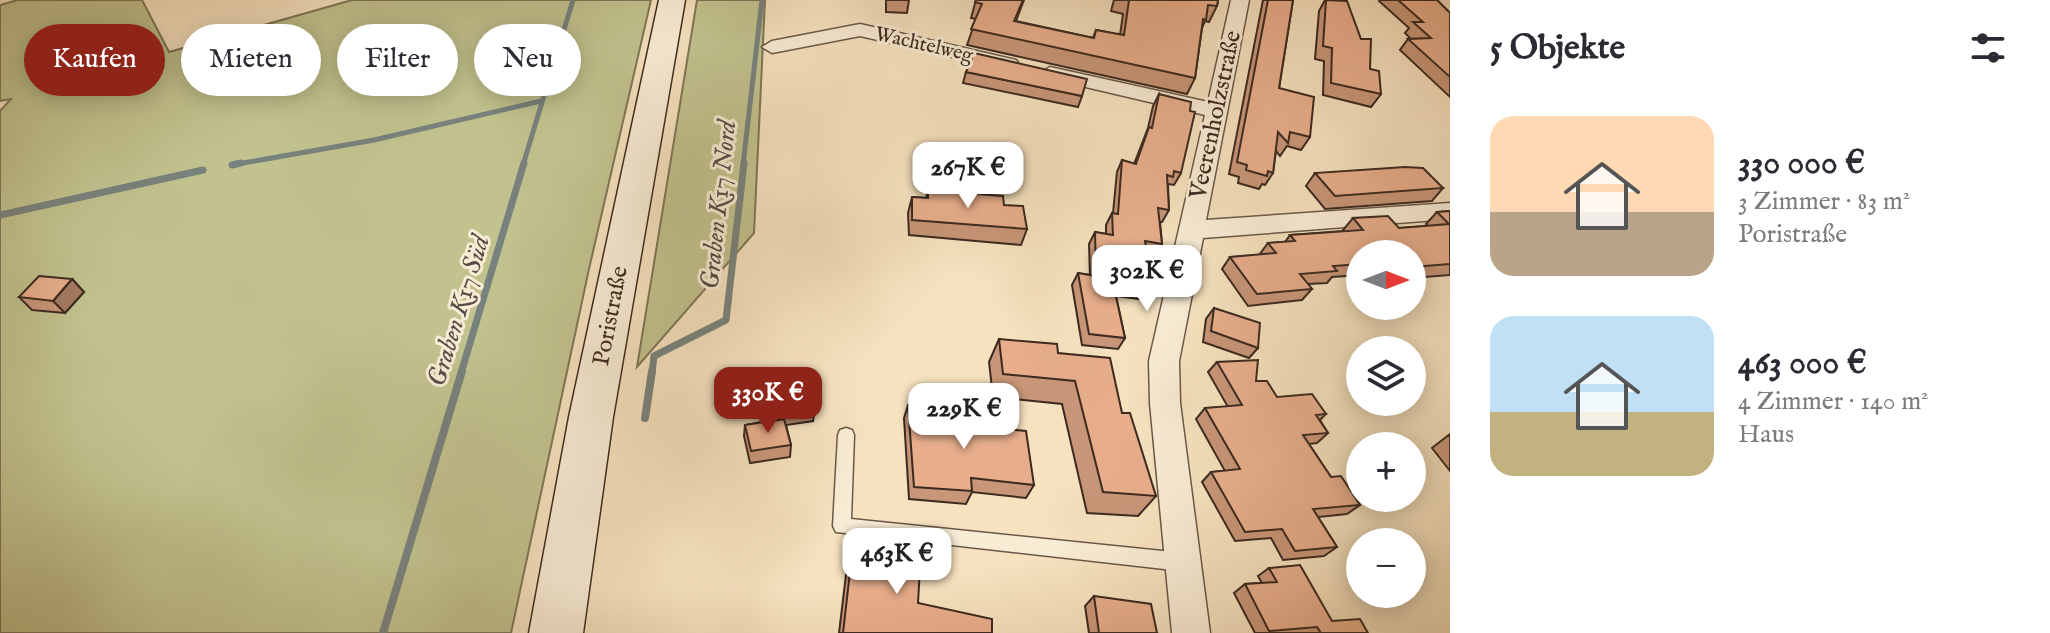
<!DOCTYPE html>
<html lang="de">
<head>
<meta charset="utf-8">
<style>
	body { margin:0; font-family:"IM FELL English",serif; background:#f7f7f7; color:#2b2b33; height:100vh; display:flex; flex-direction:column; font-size:30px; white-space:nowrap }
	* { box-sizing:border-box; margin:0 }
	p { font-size:26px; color:#7c7c81 }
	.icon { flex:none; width:44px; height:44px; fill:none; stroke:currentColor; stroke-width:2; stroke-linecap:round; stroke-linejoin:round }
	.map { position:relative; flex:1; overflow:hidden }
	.side { display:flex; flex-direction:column; background:#fff; width:600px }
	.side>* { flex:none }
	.top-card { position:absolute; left:24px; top:24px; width:760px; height:72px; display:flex; gap:16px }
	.needle { width:52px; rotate:90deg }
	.controls { position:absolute; left:1346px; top:240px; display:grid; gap:16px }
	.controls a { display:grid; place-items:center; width:80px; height:80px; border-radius:50%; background:#fff; box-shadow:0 4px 20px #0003; font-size:40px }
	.price { position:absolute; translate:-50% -68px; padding:0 18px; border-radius:16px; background:#fff; color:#222; font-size:26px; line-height:52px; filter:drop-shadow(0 2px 4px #0008) }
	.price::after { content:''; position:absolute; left:50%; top:48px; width:24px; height:18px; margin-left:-12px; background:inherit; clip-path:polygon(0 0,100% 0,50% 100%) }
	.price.selected { background:#8f2418; color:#fff }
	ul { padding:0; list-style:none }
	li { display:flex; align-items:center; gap:24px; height:200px; padding:0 40px }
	li span { display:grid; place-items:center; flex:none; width:224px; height:160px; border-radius:24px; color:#555 }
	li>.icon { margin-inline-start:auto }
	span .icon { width:96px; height:96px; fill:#fffc; stroke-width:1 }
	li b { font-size:34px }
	h2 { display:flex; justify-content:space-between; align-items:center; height:96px; padding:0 40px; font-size:34px }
	.tag { padding:0 28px; border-radius:36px; background:#fff; box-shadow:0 4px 20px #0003; font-size:28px; line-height:72px }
	.tag.selected { background:#8f2418; color:#fff }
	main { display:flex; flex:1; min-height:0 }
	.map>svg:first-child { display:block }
</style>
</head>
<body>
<main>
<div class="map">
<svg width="1450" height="633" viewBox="0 0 1450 633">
	<rect width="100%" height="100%" fill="#f6e2bf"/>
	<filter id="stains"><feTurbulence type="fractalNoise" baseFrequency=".0025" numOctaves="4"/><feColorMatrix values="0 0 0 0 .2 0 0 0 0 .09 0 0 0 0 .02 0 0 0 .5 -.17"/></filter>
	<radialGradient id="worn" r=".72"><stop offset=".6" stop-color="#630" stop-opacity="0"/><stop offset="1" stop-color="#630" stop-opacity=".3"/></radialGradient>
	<path fill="#c1c28e" stroke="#7e7657" stroke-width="2" d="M18 0H142L169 52 352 0H651L589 269 511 633H0V111L11 99 0 101V5Z
		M697 0H765L754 233 637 367Z"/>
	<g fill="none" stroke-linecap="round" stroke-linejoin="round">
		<path stroke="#78827d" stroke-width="5" d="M232 165 374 140 541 101
			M523 165 573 0
			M743 165 762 0"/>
		<path stroke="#78827d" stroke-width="7" d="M232 165 241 163
			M0 215 203 170
			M461 373 524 163
			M652 373 654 356 726 320 744 163"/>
		<path stroke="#78827d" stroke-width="8" d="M645 418 652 371
			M383 633 462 371"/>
		<defs>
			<path id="lane" d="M846 428 852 430 854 435 851 519 1182 553 1188 556 1191 562 1188 568 1182 571 836 532 833 526 838 435 840 430Z"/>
			<path id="street" d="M1231 0H1249L1206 220 1450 203V219L1203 238 1179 361 1180 403 1210 633H1172L1150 403 1149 361 1205 115 1043 77 1040 73 1050 67 1208 102Z
				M860 24 1016 60 1019 64 1009 70 860 36 772 53 762 47 772 41Z"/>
			<path id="secondary" d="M659 0H685L613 417 583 633H529L569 417Z"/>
		</defs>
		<use href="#lane" stroke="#6a5848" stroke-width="3"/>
		<use href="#street" stroke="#6a5848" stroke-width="3"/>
		<use href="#secondary" stroke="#3c2a20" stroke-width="3"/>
		<use href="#lane" fill="#f9ecd5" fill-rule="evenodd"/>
		<use href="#street" fill="#f9ecd5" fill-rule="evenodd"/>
		<use href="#secondary" fill="#f9ecd5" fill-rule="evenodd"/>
	</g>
	<path fill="#c89678" stroke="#3c2a20" stroke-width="2" d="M886 0H909L907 13 886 12Z
		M976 0H1024L1016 21 1093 38 1096 30 1120 35 1123 14 1111 11 1114 0H1218L1217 6 1209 22 1205 21 1202 28 1195 78 1187 94 967 45 976 19 971 18Z
		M1263 0H1293L1279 88 1310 137 1301 150 1287 146 1280 156 1276 151 1273 173 1265 185 1262 184 1259 189 1238 183 1239 177 1229 174Z
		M1325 0H1339L1370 69 1381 94 1371 107 1323 95 1324 61 1315 59 1319 11Z
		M1380 0H1437L1450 13V97L1400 50 1408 39H1411L1405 33 1409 28 1379 1Z
		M966 72 1082 96 1078 107 963 83Z
		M1159 94 1181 173 1174 185 1169 184 1168 185 1169 210 1162 222H1160L1162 244 1155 256 1147 254 1153 289 1146 300 1116 296 1125 338 1118 349 1082 345 1072 285 1078 273 1090 275 1089 244 1095 232 1106 234V225L1112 213H1113L1117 172 1122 160 1134 164 1148 128 1153 106Z
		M1315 173 1443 188 1432 201 1325 209 1306 186Z
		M928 190 1004 205 1027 229 1021 245 909 235 908 213 912 197 926 198Z
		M1450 211V275L1412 278V254H1360V275L1332 277 1327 283 1308 284 1312 289 1302 300 1248 306 1222 269 1230 257 1259 255 1268 243 1285 242 1290 235 1344 231 1343 230 1353 218 1399 228 1428 226 1426 224 1437 212Z
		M72 279 84 292 65 313 32 310 19 297Z
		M1214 308 1258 348 1249 358 1203 342 1206 319Z
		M999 339 1058 353 1122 413 1156 496 1138 516 1087 513 1062 404 993 397 989 362Z
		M1217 362 1256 381 1277 397 1326 414 1320 420 1328 433 1317 443 1309 444 1331 477 1360 505 1347 514 1318 517 1337 547 1324 556 1283 560 1271 538 1235 541 1202 482 1211 472 1225 471 1196 419 1205 408 1228 407 1208 372Z
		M763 389 815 409 813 421 786 425 791 445 790 457 750 463 744 436 745 425 767 421 762 401Z
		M908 405 964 425 1034 485 1026 498 972 492 966 504 909 499 904 418Z
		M1450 434V471L1432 448Z
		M854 537 918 603 992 633H839L848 558Z
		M1269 568 1332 621 1368 633H1255L1234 593 1245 584 1262 583 1258 576Z
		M1094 596 1157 633H1089L1085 606Z"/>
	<path fill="#a27a62" stroke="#3c2a20" stroke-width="2" d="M72 279 84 292 65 313 53 301Z"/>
	<path fill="#e8ae8c" stroke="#3c2a20" stroke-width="2" d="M976 0H1023L1014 21 1094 38 1096 30 1124 35 1129 0H1218L1217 6 1208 5 1206 20 1203 19 1195 78 971 29 982 4 975 2Z
		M1268 0H1293L1279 88 1314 97 1310 137 1290 132 1288 143 1278 132 1273 173 1268 171 1267 176 1246 170 1247 165 1237 162Z
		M1326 0 1347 1 1361 39H1371L1370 69 1379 71 1381 94 1331 83 1332 48 1323 46Z
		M1398 0H1437L1450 13V77L1408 39 1431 38 1413 22H1423Z
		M974 53 1087 79 1082 96 966 72Z
		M1159 94 1191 102 1190 111 1195 112 1181 173 1174 171 1173 177 1167 175 1169 210 1158 208 1162 244 1145 241 1153 289 1113 283 1125 338 1089 334 1078 273 1096 276 1095 232 1113 235 1112 213 1118 214 1122 160 1136 164 1149 127 1152 128Z
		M1405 167 1423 168 1443 188 1335 196 1315 173Z
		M928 190 1003 196 1004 205 1023 206 1027 229 912 220V197L928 198Z
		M1450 211V264L1412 267V254H1360V264L1333 266 1337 271 1300 274 1312 289 1257 294 1230 257 1276 253 1268 243 1295 241 1290 235 1363 230 1353 218 1388 216 1399 228 1449 224 1437 212Z
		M39 276 72 279 53 301 19 297Z
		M1214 308 1260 323 1258 348 1211 331Z
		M999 339 1057 344 1058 353 1110 358 1122 413H1130L1156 496 1103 492 1075 381 1003 374Z
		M1258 360 1256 381H1267L1277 397 1312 394 1326 414 1316 415 1328 433 1303 435 1331 477 1341 476 1360 505 1313 509 1337 547 1295 551 1282 529 1245 532 1211 472 1240 469 1205 408 1242 405 1217 362Z
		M807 382 815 409 769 416 763 389Z
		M908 405 962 409 964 425 1026 431 1034 485 971 478 972 491 914 487Z
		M784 419 791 445 751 451 745 425Z
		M854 537 921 550 918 603 992 619V633H843Z
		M1300 565 1332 621 1360 619 1368 633H1321L1317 627 1269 631 1245 584 1277 582 1269 568Z
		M1094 596 1151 604 1157 633H1099Z"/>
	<g text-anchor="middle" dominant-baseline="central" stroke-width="6" stroke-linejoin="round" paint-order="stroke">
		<g font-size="20" fill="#3c2a20" stroke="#f9ecd5">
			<text transform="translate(924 45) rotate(13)">Wachtelweg</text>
		</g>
		<g font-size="24" fill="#3c2a20" stroke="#f9ecd5">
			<text transform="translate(1216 115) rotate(-78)">Veerenholzstraße</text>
			<text transform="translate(611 316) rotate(-79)">Poristraße</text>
		</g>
		<g font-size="26" font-style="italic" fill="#554e47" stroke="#f9ecd5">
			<text transform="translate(719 205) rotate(-84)">Graben K17 Nord</text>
			<text transform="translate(459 311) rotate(-73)">Graben K17 Süd</text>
		</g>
	</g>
	<rect width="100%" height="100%" filter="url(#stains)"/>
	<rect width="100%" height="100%" fill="url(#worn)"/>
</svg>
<div class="controls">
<a><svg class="needle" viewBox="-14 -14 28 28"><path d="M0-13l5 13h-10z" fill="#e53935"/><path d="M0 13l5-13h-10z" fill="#7c7c81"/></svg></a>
<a><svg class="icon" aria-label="layers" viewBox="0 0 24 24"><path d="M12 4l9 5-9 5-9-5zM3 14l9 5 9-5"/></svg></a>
<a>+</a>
<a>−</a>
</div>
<b class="price" style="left:968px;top:210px">267K €</b>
<b class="price" style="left:1147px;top:313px">302K €</b>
<b class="price selected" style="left:768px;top:435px">330K €</b>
<b class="price" style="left:964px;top:451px">229K €</b>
<b class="price" style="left:897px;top:596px">463K €</b>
<div class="top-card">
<a class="tag selected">Kaufen</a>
<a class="tag">Mieten</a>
<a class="tag">Filter</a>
<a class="tag">Neu</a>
</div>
</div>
<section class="side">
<h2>5 Objekte<svg class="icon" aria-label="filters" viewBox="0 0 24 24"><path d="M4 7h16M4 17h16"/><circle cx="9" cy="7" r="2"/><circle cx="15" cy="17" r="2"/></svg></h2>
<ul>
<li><span style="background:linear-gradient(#ffd9b3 60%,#b9a48a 0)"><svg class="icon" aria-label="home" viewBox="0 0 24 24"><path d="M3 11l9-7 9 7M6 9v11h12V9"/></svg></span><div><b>330 000 €</b><p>3 Zimmer · 83 m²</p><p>Poristraße</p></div></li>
<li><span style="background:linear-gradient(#bfe0f5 60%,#c2b280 0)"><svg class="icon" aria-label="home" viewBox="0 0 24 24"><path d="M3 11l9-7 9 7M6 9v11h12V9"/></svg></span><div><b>463 000 €</b><p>4 Zimmer · 140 m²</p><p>Haus</p></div></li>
</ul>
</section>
</main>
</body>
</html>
